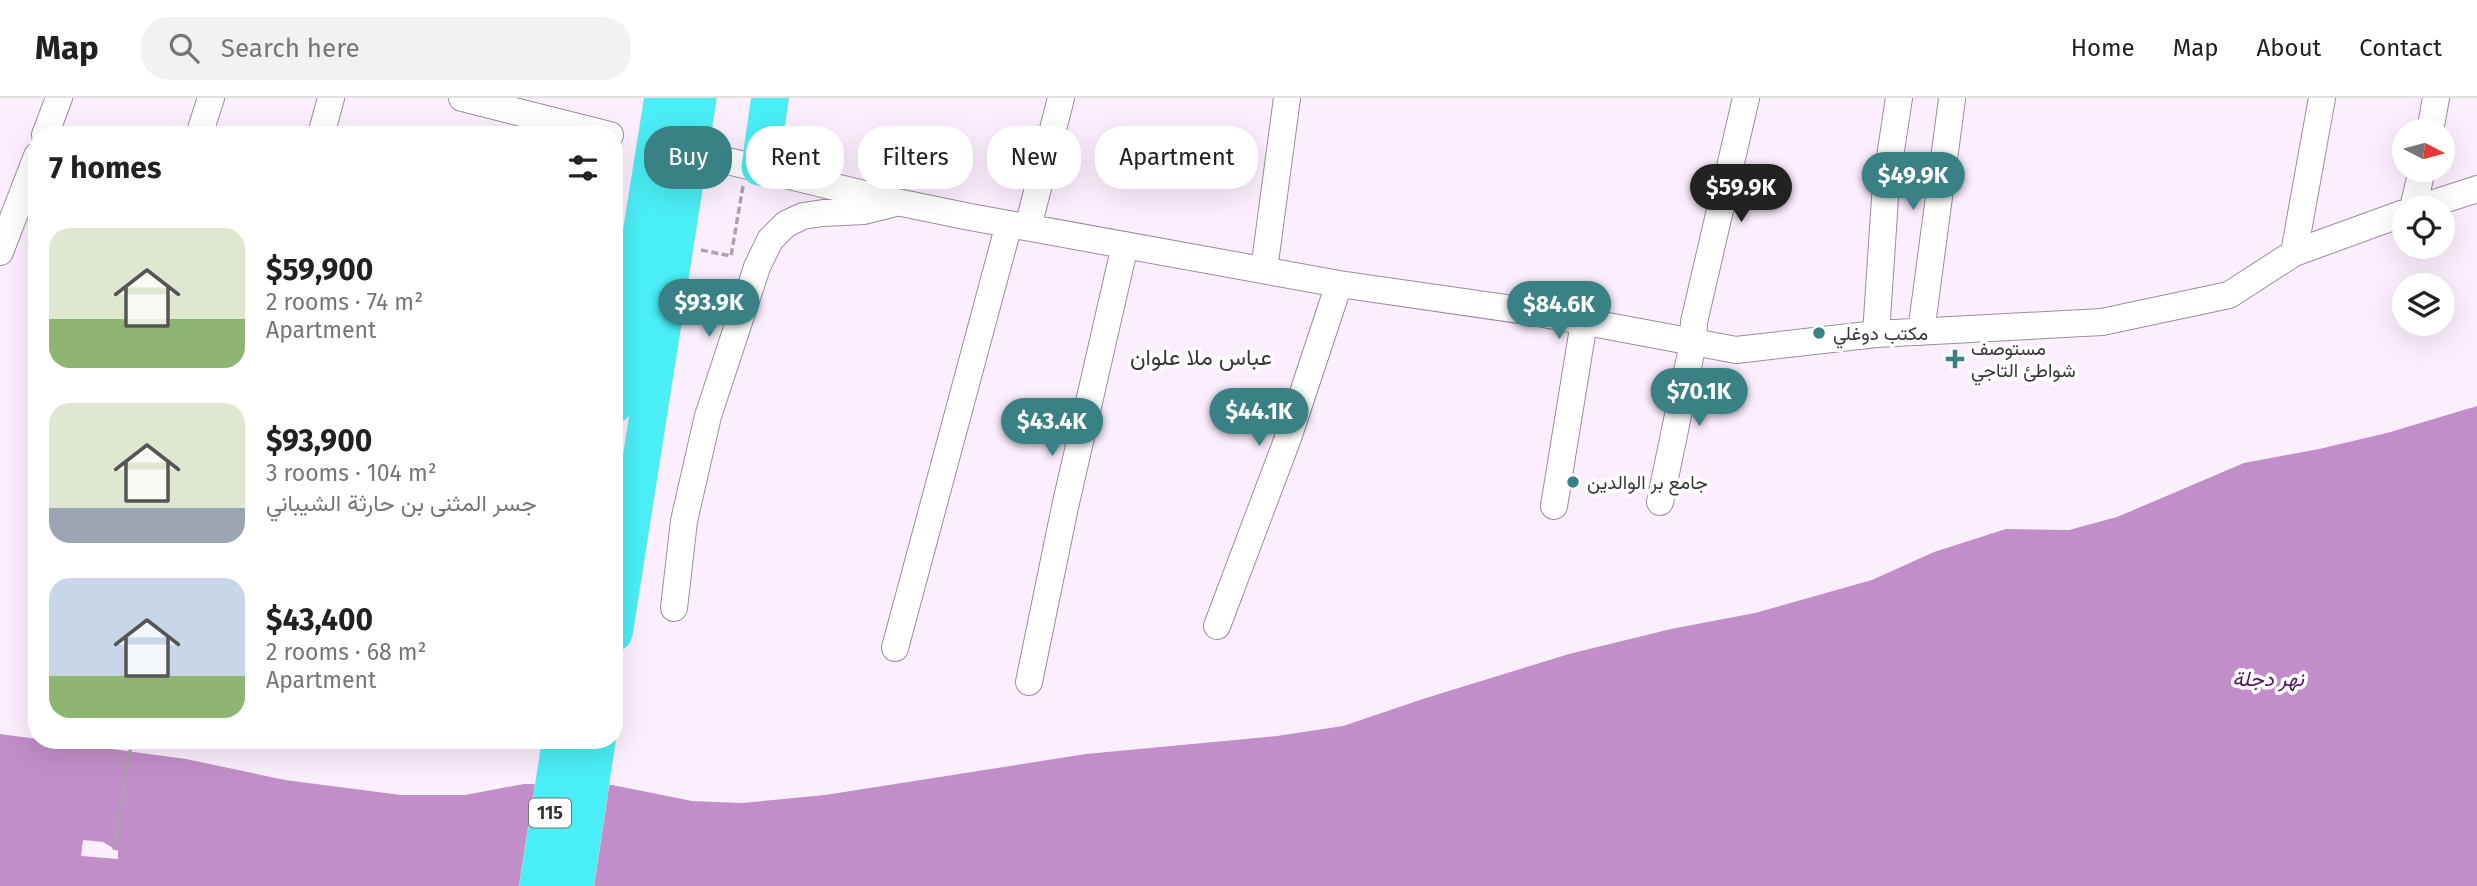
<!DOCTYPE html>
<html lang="en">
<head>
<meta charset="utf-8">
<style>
	body { margin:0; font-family:"Fira Sans",Vazirmatn,sans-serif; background:#f2f2f2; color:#202124; height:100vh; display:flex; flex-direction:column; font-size:26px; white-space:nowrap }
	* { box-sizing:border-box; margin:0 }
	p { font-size:23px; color:#757577 }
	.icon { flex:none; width:38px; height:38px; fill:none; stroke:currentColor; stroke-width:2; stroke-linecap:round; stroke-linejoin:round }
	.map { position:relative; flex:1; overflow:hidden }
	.side { position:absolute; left:28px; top:28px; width:595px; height:623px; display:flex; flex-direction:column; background:#fff; border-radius:28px; box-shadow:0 7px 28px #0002 }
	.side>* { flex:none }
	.banner { position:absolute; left:644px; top:28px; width:665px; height:63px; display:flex; gap:14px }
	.needle { width:46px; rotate:96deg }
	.controls { position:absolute; left:2392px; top:21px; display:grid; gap:14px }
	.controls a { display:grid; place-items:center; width:63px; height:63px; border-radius:50%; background:#fff; box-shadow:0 7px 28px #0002; font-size:35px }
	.price { position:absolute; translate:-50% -60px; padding:0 16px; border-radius:24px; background:#398185; color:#fff; font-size:23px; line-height:46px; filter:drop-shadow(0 2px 4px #0008) }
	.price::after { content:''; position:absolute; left:50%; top:42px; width:21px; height:16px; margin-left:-10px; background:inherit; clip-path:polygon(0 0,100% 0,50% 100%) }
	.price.on { background:#222; color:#fff }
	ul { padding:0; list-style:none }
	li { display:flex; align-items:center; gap:21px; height:175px; padding:0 21px }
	li span { display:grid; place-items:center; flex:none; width:196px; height:140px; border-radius:21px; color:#555 }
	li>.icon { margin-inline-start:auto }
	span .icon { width:84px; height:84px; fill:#fffc; stroke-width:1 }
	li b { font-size:30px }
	h2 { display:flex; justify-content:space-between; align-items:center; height:84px; padding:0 21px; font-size:30px }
	.tag { padding:0 24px; border-radius:28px; background:#fff; box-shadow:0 7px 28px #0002; font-size:24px; line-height:63px }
	.tag.on { background:#398185; color:#fff }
	header { display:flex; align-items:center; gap:42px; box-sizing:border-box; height:98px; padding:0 35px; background:#fff; border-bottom:2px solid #e0e0e0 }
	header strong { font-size:33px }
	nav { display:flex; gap:38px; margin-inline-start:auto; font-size:24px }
	.search { width:490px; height:63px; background:#f2f2f2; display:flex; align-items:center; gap:18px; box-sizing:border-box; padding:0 24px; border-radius:28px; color:#757577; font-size:26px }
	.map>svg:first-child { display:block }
</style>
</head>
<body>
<header>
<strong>Map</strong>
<div class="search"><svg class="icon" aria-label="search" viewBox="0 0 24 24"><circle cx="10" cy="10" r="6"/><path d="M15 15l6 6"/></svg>Search here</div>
<nav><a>Home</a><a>Map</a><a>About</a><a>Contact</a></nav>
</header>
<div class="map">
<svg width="2477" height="788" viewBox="0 0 2477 788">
	<rect width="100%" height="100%" fill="#fceffd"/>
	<path fill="#c28ec9" d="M2477 308V788H0V636L186 661 285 682 401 697H465L524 686 612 687 692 703 742 705 825 697 1086 656 1277 638 1343 628 1426 600 1569 556 1671 531 1755 515 1872 482 1934 454 2006 431 2069 432 2117 419 2244 365 2319 351 2387 335Z"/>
	<path fill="#fceffd" d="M83 742 103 744 118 753V761L81 758Z"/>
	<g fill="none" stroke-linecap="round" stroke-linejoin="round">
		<defs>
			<path id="minor" d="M462 0 610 37
				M2430 33 2436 0
				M45 37 59 0
				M199 37 211 0
				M321 37 331 0
				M699 56 897 104 970 119 1339 186 1533 214 1736 252 1876 236 2102 224 2229 197 2294 155 2404 115
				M2413 110 2422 72
				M2419 110 2477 91
				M1028 129 1061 0
				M0 154 37 58
				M2294 155 2322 0
				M1264 172 1287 0
				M1921 234 1952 1
				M1876 236 1886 85 1899 0
				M1660 404 1693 245 1694 224 1746 0
				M1554 408 1584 224
				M674 510 684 423 708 318 757 169 770 142 786 126 803 118 823 115 864 113 892 106
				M1217 528 1288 340 1339 186
				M895 550 1009 126
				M1029 584 1065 409 1125 147"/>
			<path id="highway" d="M760 69 770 0
				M538 788 561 642
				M575 788 597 642"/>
		</defs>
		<use href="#minor" stroke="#9b8d9d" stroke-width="28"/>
		<use href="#highway" stroke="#d8d6d8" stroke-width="38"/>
		<path stroke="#aca2ad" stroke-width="3.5" stroke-dasharray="7 3.5" stroke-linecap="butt" d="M701 152 731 158 743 88
			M114 752 131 648"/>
		<use href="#minor" stroke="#fff" stroke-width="26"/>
		<use href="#highway" stroke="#4aeef6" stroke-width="37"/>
		<defs>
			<path id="highway-bridge" d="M614 307 663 0
				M614 535 698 0"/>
		</defs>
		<use href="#highway-bridge" stroke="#d8d6d8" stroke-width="38" stroke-linecap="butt"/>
		<use href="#highway-bridge" stroke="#4aeef6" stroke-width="37"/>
	</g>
	<g fill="#398185" stroke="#fff" stroke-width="2.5">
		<circle cx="1819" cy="235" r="7"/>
		<path d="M1951.5 250.5h7v7h7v7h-7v7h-7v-7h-7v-7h7z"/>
		<circle cx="1573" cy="384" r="7"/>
	</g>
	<g text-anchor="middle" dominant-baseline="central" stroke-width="7" stroke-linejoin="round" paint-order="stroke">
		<rect fill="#fff" stroke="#757176" stroke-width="2" x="529" y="700.5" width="42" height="29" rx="5"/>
		<g font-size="18" font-weight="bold" fill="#3a343b">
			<text x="550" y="715">115</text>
		</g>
		<g font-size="19" fill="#3a343b" stroke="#fff" text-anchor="start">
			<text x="1833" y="235">مكتب دوغلي</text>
			<text x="1971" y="250">مستوصف<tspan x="1971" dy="22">شواطئ التاجي</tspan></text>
			<text x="1587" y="384">جامع بر الوالدين</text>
		</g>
		<g font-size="21" font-style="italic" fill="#55165f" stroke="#fff">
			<text x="2268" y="581">نهر دجلة</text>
		</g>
		<g font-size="23" fill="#3a343b" stroke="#fff">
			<text x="1201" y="259">عباس ملا علوان</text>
		</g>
	</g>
</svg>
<div class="controls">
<a><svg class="needle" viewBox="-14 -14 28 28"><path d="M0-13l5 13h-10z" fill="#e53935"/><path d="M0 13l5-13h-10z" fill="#757577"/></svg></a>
<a><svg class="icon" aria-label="locate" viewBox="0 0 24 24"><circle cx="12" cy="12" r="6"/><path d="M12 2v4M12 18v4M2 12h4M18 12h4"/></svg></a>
<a><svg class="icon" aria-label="layers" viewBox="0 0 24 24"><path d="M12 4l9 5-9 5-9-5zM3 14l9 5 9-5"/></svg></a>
</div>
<b class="price" style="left:1913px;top:114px">$49.9K</b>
<b class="price on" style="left:1741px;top:126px">$59.9K</b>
<b class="price" style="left:709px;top:241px">$93.9K</b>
<b class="price" style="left:1559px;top:243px">$84.6K</b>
<b class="price" style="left:1699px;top:330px">$70.1K</b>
<b class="price" style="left:1259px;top:350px">$44.1K</b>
<b class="price" style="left:1052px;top:360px">$43.4K</b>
<div class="banner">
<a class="tag on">Buy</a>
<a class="tag">Rent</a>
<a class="tag">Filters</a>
<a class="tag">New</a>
<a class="tag">Apartment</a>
</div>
<section class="side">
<h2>7 homes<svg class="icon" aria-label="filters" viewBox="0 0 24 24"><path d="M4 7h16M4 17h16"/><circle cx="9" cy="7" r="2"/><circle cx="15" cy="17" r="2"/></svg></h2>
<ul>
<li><span style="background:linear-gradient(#dfe7d0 65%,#8fb573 0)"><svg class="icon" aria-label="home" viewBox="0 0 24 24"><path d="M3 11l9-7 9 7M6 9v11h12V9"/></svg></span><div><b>$59,900</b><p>2 rooms · 74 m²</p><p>Apartment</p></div></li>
<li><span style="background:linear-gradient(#dfe7d0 75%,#9aa5b1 0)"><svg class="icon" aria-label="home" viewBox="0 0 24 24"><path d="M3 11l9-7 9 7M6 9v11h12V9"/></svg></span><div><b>$93,900</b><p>3 rooms · 104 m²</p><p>جسر المثنى بن حارثة الشيباني</p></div></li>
<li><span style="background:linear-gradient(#c9d6e8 70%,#8fb573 0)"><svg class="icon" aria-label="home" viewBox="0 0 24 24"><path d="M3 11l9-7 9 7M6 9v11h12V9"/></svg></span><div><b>$43,400</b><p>2 rooms · 68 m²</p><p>Apartment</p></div></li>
</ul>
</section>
</div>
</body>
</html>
